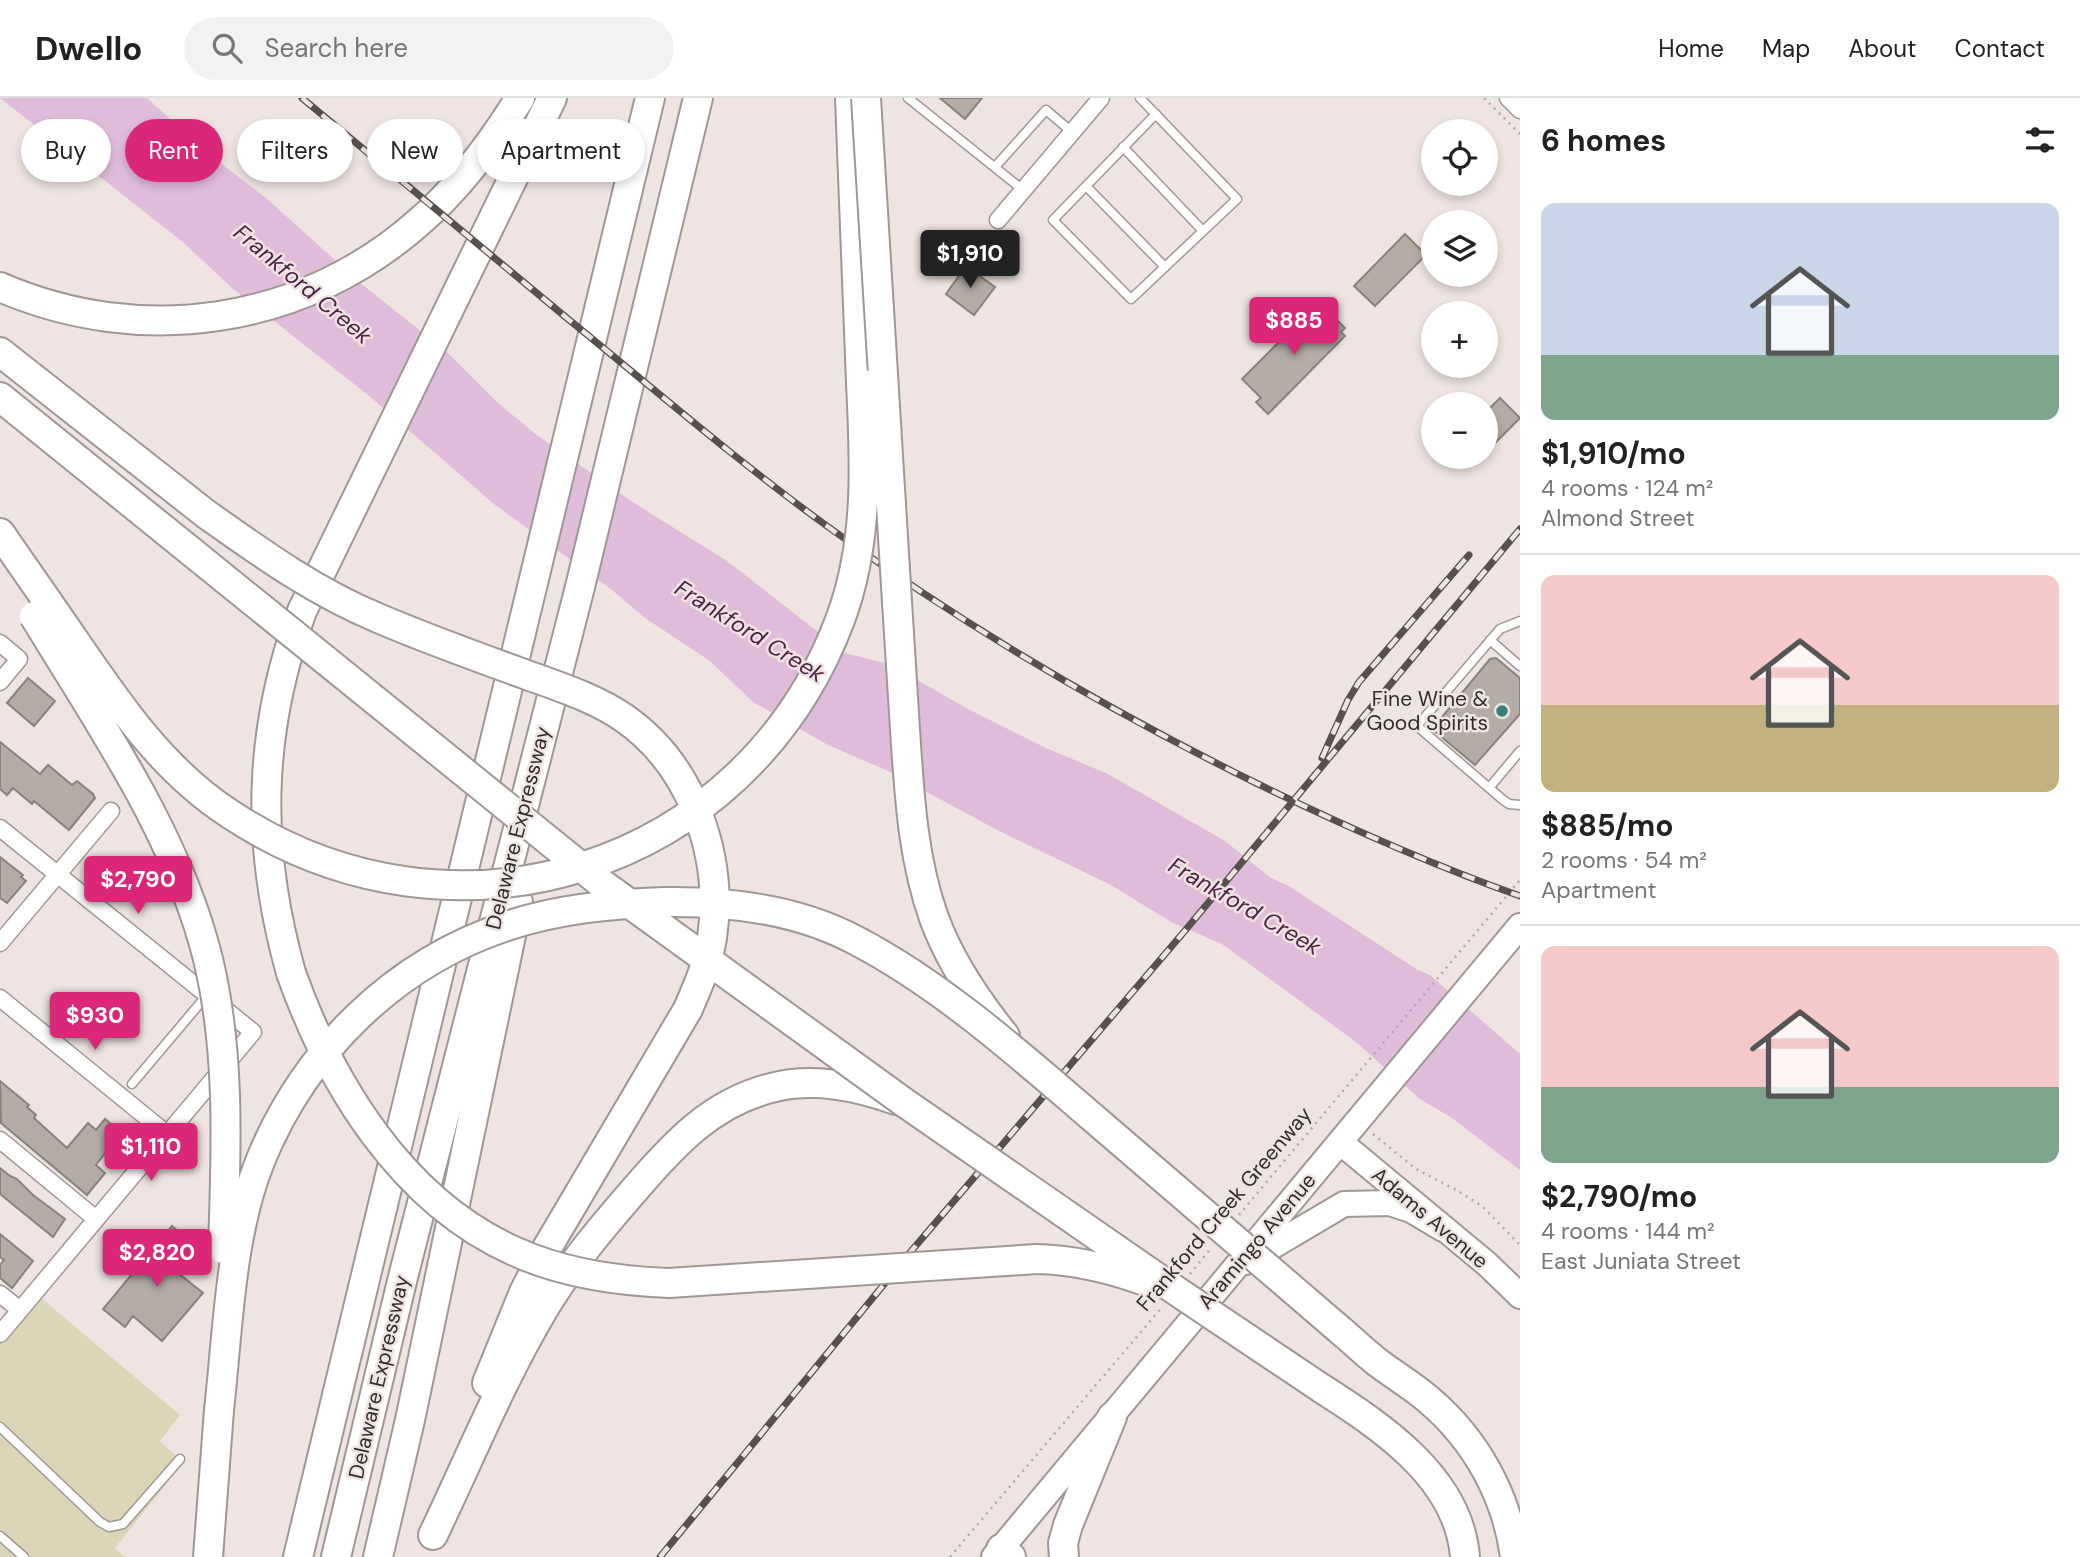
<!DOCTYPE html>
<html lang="en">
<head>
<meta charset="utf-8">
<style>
	body { margin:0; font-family:"DM Sans",sans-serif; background:#f2f2f2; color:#222; height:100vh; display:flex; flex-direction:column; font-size:26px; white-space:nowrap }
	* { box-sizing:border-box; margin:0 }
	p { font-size:23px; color:#767676 }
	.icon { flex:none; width:38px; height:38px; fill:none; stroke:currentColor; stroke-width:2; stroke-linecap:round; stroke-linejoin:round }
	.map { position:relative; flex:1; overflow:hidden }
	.side { display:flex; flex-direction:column; background:#fff; width:560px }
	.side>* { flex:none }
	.guide { position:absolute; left:21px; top:21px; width:665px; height:63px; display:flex; gap:14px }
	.buttons { position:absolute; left:1421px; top:21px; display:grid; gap:14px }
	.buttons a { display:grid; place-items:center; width:77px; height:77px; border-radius:50%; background:#fff; box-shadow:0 4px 10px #0003; font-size:35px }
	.price { position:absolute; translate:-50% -60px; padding:0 16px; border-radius:7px; background:#db2777; color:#fff; font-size:23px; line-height:46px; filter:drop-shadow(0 2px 4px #0008) }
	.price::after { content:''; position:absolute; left:50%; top:42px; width:21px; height:16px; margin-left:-10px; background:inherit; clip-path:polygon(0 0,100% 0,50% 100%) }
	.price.current { background:#222; color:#fff }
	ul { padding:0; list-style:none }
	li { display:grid; align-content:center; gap:14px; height:371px; padding:0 21px }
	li+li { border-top:2px solid #e0e0e0 }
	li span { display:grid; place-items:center; height:217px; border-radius:14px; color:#555 }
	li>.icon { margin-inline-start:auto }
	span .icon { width:126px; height:126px; fill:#fffc; stroke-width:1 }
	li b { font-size:30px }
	h2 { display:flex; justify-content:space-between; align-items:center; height:84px; padding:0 21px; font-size:30px }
	.pill { padding:0 24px; border-radius:32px; background:#fff; box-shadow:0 4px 10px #0003; font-size:24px; line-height:63px }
	.pill.current { background:#db2777; color:#fff }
	header { display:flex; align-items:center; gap:42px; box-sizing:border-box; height:98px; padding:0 35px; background:#fff; border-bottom:2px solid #e0e0e0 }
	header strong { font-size:33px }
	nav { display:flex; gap:38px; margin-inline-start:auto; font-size:24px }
	.search { width:490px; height:63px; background:#f2f2f2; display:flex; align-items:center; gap:18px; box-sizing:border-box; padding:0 24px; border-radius:38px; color:#767676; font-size:26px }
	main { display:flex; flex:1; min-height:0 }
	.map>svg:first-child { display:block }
</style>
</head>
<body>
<header>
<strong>Dwello</strong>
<div class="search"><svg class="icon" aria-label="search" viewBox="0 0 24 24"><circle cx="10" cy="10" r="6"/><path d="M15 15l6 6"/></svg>Search here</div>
<nav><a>Home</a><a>Map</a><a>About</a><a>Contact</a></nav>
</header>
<main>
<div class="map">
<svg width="1520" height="1459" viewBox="0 0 1520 1459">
	<rect width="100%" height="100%" fill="#efe4e1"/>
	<path fill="#ddd5b8" d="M35 1195 180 1317 160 1343 183 1365 115 1450 124 1459H0V1236Z"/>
	<path fill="#e0bcdb" d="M0 0H147L210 57 266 100 364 188 447 254 498 305 538 338 634 405 727 463 845 555 889 566 968 611 1046 650 1108 676 1225 743 1271 780 1287 787 1418 872 1430 877 1520 956V1072L1452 1020 1420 1001 1356 944 1222 846 1173 825 1109 786 999 733 888 673 828 647 753 604 710 563 645 520 612 492 494 406 368 297 232 190 184 145Z"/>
	<path fill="#b4aca5" stroke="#8a837c" stroke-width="2" d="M940 0H982L965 21Z
		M1405 136 1426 157 1375 208 1354 188Z
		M966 168 995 189 974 217 946 196Z
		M1319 204 1345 230 1341 234 1345 238 1268 316 1256 304 1261 300 1242 281Z
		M1500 300 1520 320 1495 345 1486 336V314Z
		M1496 560 1520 580V616L1475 667 1432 631 1490 561Z
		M28 580 55 603 34 628 7 605Z
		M0 644 40 676 48 667 72 687 77 683 93 696 95 700 69 732 34 703 32 706 13 690 7 697 0 691Z
		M0 759 23 777 21 779 26 783 7 805 0 800Z
		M0 983 29 1007 27 1009 36 1017 34 1020 67 1050 88 1025 96 1032 105 1021 133 1044 121 1058 110 1049 96 1067 105 1075 87 1097 1 1025Z
		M0 1070 10 1078 17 1081 33 1097 65 1121 53 1139 0 1096Z
		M172 1128 193 1146 173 1171 203 1195 162 1243 133 1218 125 1229 103 1211Z
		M0 1136 33 1163 12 1190 0 1180V1167L4 1162 0 1159Z"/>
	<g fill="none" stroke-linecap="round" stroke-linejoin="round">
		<defs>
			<path id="lane" d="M908 0 1023 92
				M1140 0 1237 101 1131 201 1053 122 1156 16
				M1123 49 1203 133
				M995 69 1046 12 1072 34
				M1086 88 1165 169
				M1520 523 1500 531 1417 628 1502 701 1509 706 1520 707
				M1490 542 1520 568
				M1489 690 1520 653
				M132 986 207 897
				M0 1329 100 1424 109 1429 123 1426 180 1361
				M0 1438 24 1459"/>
			<path id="street" d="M1508 0 1520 12
				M998 122 1101 0
				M0 545 19 561 0 584
				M0 730 253 934 0 1236
				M0 845 111 713
				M0 900 167 1036
				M0 1042 96 1121
				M0 1196 20 1212"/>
			<path id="primary" d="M1340 1044 1487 1166 1520 1198
				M1246 1164 1344 1106 1390 1105 1411 1112 1443 1131
				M994 1459 1520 828"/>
			<path id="highway" d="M850 0 861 285
				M0 189C141 250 303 227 419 124 460 89 492 45 520 0
				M0 254 206 416
				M0 299 193 455
				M0 435 50 507
				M897 504C900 552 903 600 906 647 910 706 914 764 934 820 950 864 976 902 1005 938
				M291 875C256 750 257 636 302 513L552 0
				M1340 1232C1352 1242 1364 1254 1377 1264 1394 1277 1413 1288 1429 1302 1476 1342 1507 1398 1515 1459
				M487 1285 524 1194 547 1150 688 911
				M1321 1290C1382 1329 1459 1380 1465 1459
				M433 1437C469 1362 501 1283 543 1212 570 1167 603 1128 637 1089 675 1045 712 1005 771 990 813 979 856 988 896 1002
				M1001 1451 1011 1459
				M208 1459 219 1312
				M298 1459 650 0
				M336 1459 403 1179 580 489 698 0
				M378 1459 410 1322 518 804
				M1064 1459 1063 1445 1068 1427 1112 1319"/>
		</defs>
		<use href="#lane" stroke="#a09693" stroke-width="11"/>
		<use href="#street" stroke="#a09693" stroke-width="19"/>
		<use href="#primary" stroke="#a09693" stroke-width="28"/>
		<use href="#highway" stroke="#a09693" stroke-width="32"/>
		<path stroke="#b1a8a6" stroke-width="2.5" stroke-dasharray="2 5" stroke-linecap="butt" d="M1484 0 1520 36
			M1373 1036 1416 1071 1458 1093 1482 1108 1520 1147
			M1239 1117 1520 782
			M1190 1176 1212 1149
			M950 1459 1163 1208"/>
		<use href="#lane" stroke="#fff" stroke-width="8"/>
		<use href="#street" stroke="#fff" stroke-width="16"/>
		<use href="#primary" stroke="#fff" stroke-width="24"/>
		<use href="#highway" stroke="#fff" stroke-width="28"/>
		<defs>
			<path id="rail" d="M302 0C390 74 479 147 568 221 654 291 737 363 827 428 962 527 1106 611 1256 685 1342 727 1430 766 1520 798
				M1322 660 1348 602 1359 584 1469 457
				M660 1459 913 1151 1183 835 1520 431"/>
		</defs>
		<use href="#rail" stroke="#56514f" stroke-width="7"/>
		<use href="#rail" stroke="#efe4e1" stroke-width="4.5" stroke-dasharray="13" stroke-linecap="butt"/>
		<defs>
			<path id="highway-bridge" d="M866 0 897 504
				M206 416C261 455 315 494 378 520 427 541 477 559 527 577 560 589 595 600 624 620 693 668 724 759 712 840 708 865 698 888 688 911
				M193 455 601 785 905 1005 1178 1194 1321 1290
				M50 507C103 582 151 665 230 716 453 864 745 773 840 522 869 445 865 365 861 285
				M34 518C100 627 177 736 208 861 231 956 226 1055 223 1151
				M291 875C331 987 402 1103 514 1153 562 1175 616 1183 669 1185L1037 1161C1075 1162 1109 1170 1145 1183
				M219 1312C228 1232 230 1136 261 1061 306 952 395 865 507 828 557 811 611 806 664 804 730 803 798 811 857 843 941 887 1020 957 1092 1019 1175 1090 1258 1161 1340 1232"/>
		</defs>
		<use href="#highway-bridge" stroke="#a09693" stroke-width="32" stroke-linecap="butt"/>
		<use href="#highway-bridge" stroke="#fff" stroke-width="28"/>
	</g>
	<circle fill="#38807a" stroke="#efe4e1" stroke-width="2.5" cx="1502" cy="613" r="7"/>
	<g text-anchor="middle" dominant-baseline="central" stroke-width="5" stroke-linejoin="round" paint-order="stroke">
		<g font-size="21" fill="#312d2c" stroke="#efe4e1" text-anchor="end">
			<text x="1488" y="601">Fine Wine &amp;<tspan x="1488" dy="24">Good Spirits</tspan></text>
		</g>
		<g font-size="21" fill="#312d2c" stroke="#efe4e1">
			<text transform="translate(518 730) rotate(-76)">Delaware Expressway</text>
			<text transform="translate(1224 1111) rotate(-50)">Frankford Creek Greenway</text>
			<text transform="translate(1430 1120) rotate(40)">Adams Avenue</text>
			<text transform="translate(1257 1143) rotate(-50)">Aramingo Avenue</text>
			<text transform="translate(379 1279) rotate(-77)">Delaware Expressway</text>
		</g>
		<g font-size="23" font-style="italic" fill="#4e224a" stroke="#efe4e1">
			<text transform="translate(303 186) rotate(40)">Frankford Creek</text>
			<text transform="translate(750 533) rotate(32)">Frankford Creek</text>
			<text transform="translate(1245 808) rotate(30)">Frankford Creek</text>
		</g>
	</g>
</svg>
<div class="buttons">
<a><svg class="icon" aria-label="locate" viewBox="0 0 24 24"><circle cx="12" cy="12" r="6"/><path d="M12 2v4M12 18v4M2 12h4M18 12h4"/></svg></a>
<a><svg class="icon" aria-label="layers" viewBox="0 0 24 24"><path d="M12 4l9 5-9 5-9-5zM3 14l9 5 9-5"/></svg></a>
<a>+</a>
<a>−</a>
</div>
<b class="price current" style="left:970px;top:192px">$1,910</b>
<b class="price" style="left:1294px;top:259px">$885</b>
<b class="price" style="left:138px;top:818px">$2,790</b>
<b class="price" style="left:95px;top:954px">$930</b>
<b class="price" style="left:151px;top:1085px">$1,110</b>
<b class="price" style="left:157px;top:1191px">$2,820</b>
<div class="guide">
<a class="pill">Buy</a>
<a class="pill current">Rent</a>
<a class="pill">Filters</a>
<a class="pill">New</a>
<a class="pill">Apartment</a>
</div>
</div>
<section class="side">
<h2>6 homes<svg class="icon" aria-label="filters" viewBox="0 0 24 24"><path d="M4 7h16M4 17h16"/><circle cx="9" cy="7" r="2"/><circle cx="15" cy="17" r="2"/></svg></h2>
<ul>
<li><span style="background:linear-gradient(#c9d6e8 70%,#7fa58c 0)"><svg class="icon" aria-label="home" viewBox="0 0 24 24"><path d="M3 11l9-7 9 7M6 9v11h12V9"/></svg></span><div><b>$1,910/mo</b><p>4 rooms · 124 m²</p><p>Almond Street</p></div></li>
<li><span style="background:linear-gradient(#f6c9c9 60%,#c2b280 0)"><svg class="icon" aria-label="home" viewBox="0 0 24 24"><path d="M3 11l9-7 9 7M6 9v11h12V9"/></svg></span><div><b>$885/mo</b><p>2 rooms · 54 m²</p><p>Apartment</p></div></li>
<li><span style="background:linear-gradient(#f6c9c9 65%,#7fa58c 0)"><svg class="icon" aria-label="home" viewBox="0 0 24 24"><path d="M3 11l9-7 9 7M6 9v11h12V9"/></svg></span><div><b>$2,790/mo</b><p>4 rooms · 144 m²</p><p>East Juniata Street</p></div></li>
</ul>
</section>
</main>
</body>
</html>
